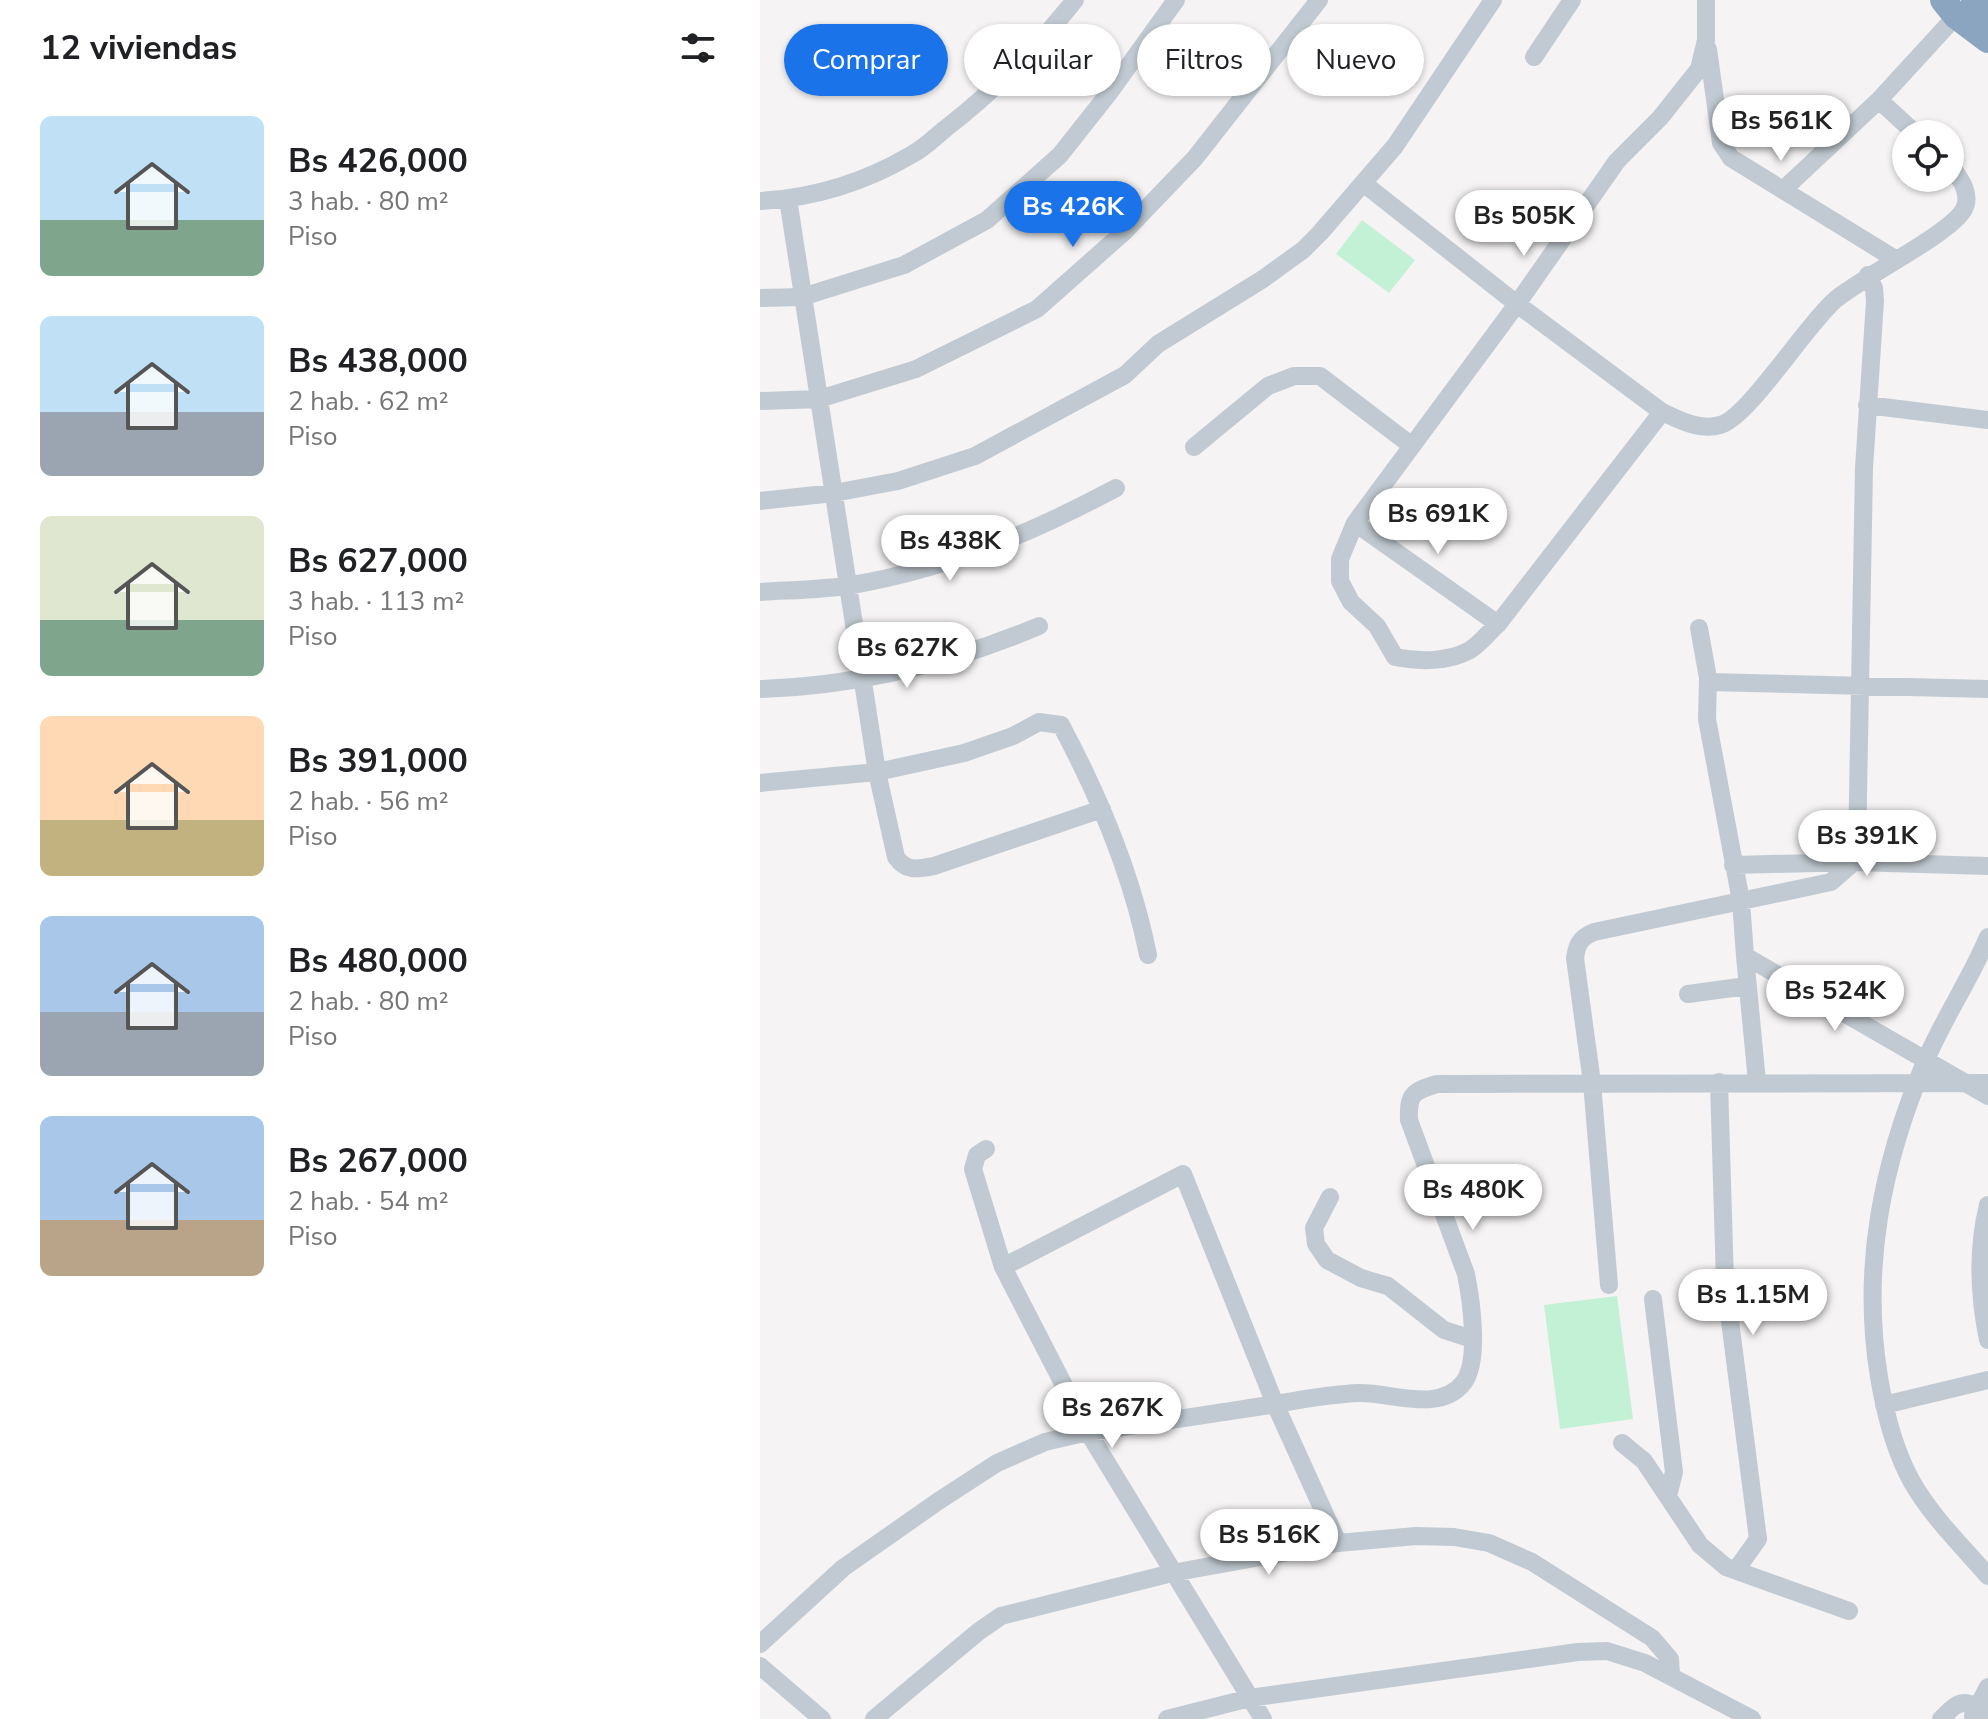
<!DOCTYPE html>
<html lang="es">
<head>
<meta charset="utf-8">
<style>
	body { margin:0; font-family:"Nunito Sans",sans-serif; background:#f2f2f2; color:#202124; height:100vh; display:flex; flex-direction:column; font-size:30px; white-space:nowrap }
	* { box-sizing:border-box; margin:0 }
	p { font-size:26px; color:#757577 }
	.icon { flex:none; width:44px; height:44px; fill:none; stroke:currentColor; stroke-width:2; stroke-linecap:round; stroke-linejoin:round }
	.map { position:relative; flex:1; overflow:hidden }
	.sheet { display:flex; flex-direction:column; background:#fff; width:760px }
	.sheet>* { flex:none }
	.top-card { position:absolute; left:24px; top:24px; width:760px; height:72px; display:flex; gap:16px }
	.controls { position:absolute; left:1132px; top:120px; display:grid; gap:16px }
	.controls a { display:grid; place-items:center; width:72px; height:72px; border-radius:50%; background:#fff; box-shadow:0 2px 6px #0004; font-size:40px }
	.price { position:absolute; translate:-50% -68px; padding:0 18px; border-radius:28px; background:#fff; color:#222; font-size:26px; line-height:52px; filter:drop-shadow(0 2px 4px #0008) }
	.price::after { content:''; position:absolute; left:50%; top:48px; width:24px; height:18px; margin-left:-12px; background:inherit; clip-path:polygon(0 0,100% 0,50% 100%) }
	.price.current { background:#1a73e8; color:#fff }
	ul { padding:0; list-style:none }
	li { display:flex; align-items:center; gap:24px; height:200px; padding:0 40px }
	li span { display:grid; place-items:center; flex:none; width:224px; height:160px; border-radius:12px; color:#555 }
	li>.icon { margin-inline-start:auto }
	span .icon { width:96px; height:96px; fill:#fffc; stroke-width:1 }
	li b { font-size:34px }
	h2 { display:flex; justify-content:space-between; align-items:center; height:96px; padding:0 40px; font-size:34px }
	.chip { padding:0 28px; border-radius:36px; background:#fff; box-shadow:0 2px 6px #0004; font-size:28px; line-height:72px }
	.chip.current { background:#1a73e8; color:#fff }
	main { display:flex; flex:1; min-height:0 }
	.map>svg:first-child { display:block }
</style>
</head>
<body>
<main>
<section class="sheet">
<h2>12 viviendas<svg class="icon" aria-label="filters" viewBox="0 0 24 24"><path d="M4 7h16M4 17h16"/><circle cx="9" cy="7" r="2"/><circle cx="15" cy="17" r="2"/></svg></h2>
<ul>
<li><span style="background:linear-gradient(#bfe0f5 65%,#7fa58c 0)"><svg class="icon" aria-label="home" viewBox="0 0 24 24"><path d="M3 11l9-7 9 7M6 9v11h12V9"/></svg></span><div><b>Bs 426,000</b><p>3 hab. · 80 m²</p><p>Piso</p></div></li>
<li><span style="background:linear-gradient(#bfe0f5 60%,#9aa5b1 0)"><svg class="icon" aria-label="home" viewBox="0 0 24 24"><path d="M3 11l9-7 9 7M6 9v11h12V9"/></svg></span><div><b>Bs 438,000</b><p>2 hab. · 62 m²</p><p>Piso</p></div></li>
<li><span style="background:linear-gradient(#dfe7d0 65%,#7fa58c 0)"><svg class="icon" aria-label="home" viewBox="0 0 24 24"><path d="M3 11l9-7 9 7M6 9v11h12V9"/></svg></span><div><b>Bs 627,000</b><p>3 hab. · 113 m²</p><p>Piso</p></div></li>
<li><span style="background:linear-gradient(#ffd9b3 65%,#c2b280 0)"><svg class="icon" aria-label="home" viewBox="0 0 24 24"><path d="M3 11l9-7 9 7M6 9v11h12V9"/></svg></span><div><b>Bs 391,000</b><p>2 hab. · 56 m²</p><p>Piso</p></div></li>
<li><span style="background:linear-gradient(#a9c7e8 60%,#9aa5b1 0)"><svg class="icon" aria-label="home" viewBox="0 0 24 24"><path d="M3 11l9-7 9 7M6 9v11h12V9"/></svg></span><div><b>Bs 480,000</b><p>2 hab. · 80 m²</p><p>Piso</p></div></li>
<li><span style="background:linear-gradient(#a9c7e8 65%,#b9a48a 0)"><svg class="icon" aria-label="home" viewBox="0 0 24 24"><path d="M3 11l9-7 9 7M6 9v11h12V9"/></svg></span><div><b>Bs 267,000</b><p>2 hab. · 54 m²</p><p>Piso</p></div></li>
</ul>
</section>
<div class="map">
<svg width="1228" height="1719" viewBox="0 0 1228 1719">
	<rect width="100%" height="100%" fill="#f5f3f3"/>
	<path fill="#c3f1d5" d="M602 220 655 260 629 293 576 254Z
		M857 1296 873 1419 800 1429 784 1305Z"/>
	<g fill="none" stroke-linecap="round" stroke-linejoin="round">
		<path stroke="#c1cad2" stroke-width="18" d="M948 49 961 143 971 158 1135 259
			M774 57 812 0
			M1119 100 1156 134
			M603 183 757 304 902 412C920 420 939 431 960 425 988 418 1046 325 1075 300 1102 277 1192 233 1204 209 1212 193 1199 177 1190 165
			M1024 189 1119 100 1196 16
			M28 199 117 772 136 857C146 872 158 869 174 866L342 809
			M0 201C53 198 105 182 151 155 163 149 174 138 185 129 234 91 277 48 315 0
			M0 298 42 297 144 265 227 220 300 155 349 93 416 0
			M0 401 59 399 156 369 277 309 364 232 435 158 559 0
			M1107 405 1228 420
			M902 412 738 624C729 632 720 644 710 650 689 662 659 662 635 657L617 626 591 602 580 581V559L595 523 757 304 857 161 900 118 939 69 946 40V0
			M434 447 508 386 534 376H560L652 446
			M0 501 74 493 138 481 215 456 365 375 398 344 503 279 543 250 560 233 635 146 733 0
			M595 523 738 624
			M0 592C30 590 62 590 92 585 186 569 272 533 356 488
			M939 628 948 678 947 719 981 901 985 956
			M948 682 1228 689
			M0 689C96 686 191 663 279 626
			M0 783 117 772 204 753 253 736 279 722 301 725C340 798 372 874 388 955
			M973 865 1094 862 1228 866
			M1228 937C1210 980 1183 1019 1165 1062 1122 1164 1101 1267 1119 1377 1125 1413 1134 1450 1152 1482 1172 1517 1202 1546 1228 1576
			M928 994 987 986
			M959 1082 965 1282 998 1539 976 1570
			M997 1082 985 956 1228 1096
			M226 1149 217 1155 213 1169 243 1267 328 1432 503 1719
			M570 1197 554 1228 556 1244 567 1260 601 1278 628 1286 684 1330 712 1339
			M1228 1205C1217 1249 1219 1296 1228 1340
			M243 1267 423 1174 515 1404 578 1543
			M849 1285 832 1083 815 958C817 944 820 938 834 932L1071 882 1094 862 1097 851 1104 468 1115 301 1114 288 1108 275
			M893 1299 914 1472 908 1496
			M1124 1405 1228 1380
			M862 1443 884 1461 940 1545 966 1567 1089 1611
			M0 1644 83 1568 177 1502 237 1463 285 1442 328 1432C386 1424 444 1415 503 1406 534 1401 568 1394 599 1393 631 1392 680 1414 704 1382 720 1360 711 1299 706 1274L649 1120C648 1094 653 1091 677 1084L1228 1083
			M0 1666 62 1719
			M1213 1716 1228 1687
			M114 1719 218 1632 241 1616 412 1573 578 1543 656 1536 694 1537 729 1543 772 1562 892 1638 910 1659 911 1676
			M407 1719 490 1698 818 1652 847 1651 885 1663 992 1719
			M1181 1719C1186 1715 1192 1707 1197 1705 1208 1699 1223 1709 1226 1719"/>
		<path stroke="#8ba5c1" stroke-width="26" d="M1183 0 1196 16 1228 40
			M1214 0 1228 16"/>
	</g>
</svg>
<div class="controls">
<a><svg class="icon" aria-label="locate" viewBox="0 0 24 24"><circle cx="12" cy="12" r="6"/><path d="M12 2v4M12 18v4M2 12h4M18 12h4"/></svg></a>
</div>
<b class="price" style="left:1021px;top:163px">Bs 561K</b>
<b class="price current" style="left:313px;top:249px">Bs 426K</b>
<b class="price" style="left:764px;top:258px">Bs 505K</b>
<b class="price" style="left:678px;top:556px">Bs 691K</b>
<b class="price" style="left:190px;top:583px">Bs 438K</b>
<b class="price" style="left:147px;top:690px">Bs 627K</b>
<b class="price" style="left:1107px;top:878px">Bs 391K</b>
<b class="price" style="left:1075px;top:1033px">Bs 524K</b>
<b class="price" style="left:713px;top:1232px">Bs 480K</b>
<b class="price" style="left:993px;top:1337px">Bs 1.15M</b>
<b class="price" style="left:352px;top:1450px">Bs 267K</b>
<b class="price" style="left:509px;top:1577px">Bs 516K</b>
<div class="top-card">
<a class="chip current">Comprar</a>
<a class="chip">Alquilar</a>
<a class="chip">Filtros</a>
<a class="chip">Nuevo</a>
</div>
</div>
</main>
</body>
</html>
